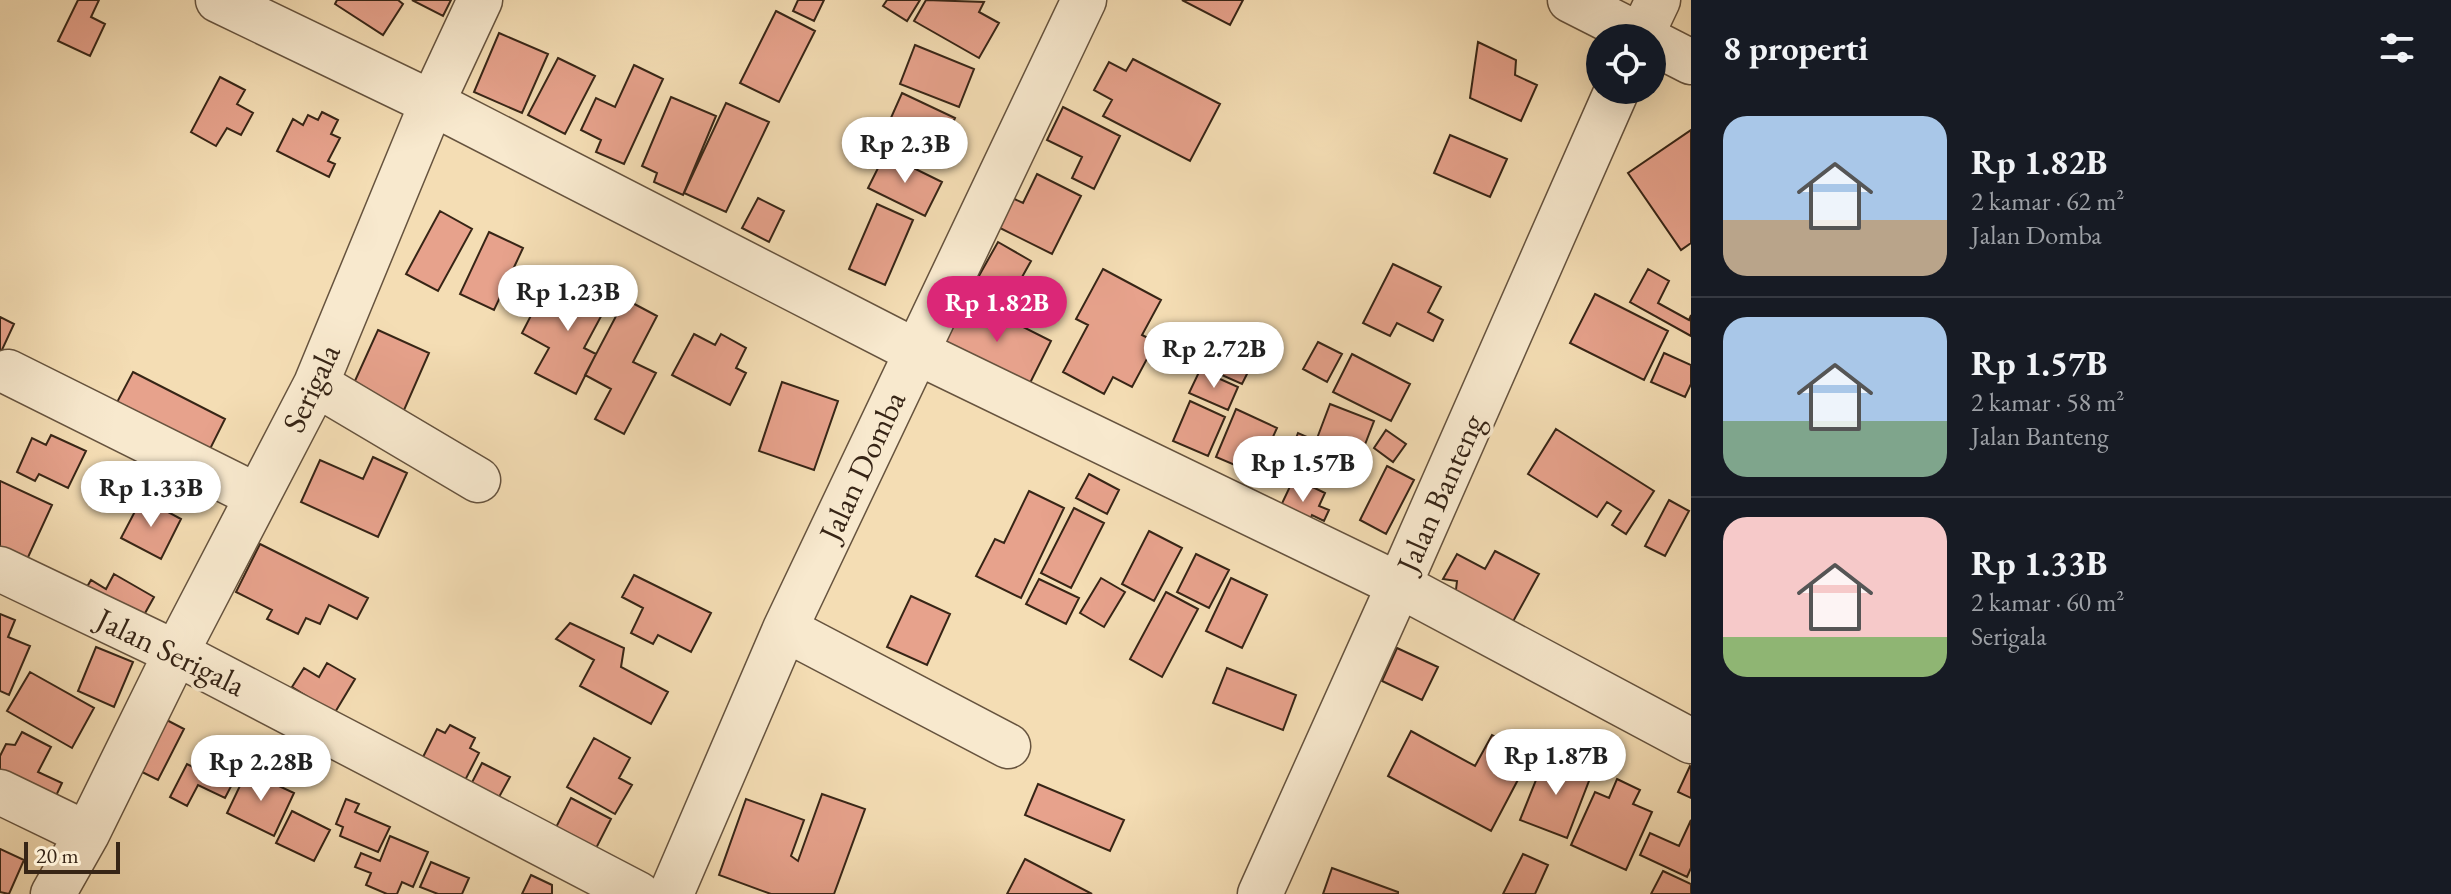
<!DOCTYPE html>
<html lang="id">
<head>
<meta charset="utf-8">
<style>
	body { margin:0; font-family:"EB Garamond",serif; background:#20242c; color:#f1f3f6; height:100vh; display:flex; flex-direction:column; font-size:30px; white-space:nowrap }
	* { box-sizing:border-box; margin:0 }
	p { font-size:26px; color:#9ea1a6 }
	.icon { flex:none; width:44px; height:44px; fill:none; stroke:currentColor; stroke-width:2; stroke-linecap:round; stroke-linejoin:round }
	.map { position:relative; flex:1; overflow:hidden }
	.sheet { display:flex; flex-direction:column; background:#171b24; width:760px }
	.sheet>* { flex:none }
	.fabs { position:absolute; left:1586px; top:24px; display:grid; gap:16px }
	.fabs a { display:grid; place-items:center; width:80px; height:80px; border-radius:50%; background:#171b24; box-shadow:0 8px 32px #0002; font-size:40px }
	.scale { position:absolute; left:24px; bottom:20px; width:96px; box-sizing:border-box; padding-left:8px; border:4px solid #372516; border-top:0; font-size:22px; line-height:28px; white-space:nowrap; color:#372516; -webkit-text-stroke:6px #f8e9ce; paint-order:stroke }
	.price { position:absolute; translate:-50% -68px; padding:0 18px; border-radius:28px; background:#fff; color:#222; font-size:26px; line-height:52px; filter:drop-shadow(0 2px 4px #0008) }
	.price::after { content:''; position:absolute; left:50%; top:48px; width:24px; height:18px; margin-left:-12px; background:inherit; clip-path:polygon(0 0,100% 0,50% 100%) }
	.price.current { background:#db2777; color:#fff }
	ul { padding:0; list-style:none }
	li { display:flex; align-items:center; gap:24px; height:200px; padding:0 32px }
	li+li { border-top:2px solid #363941 }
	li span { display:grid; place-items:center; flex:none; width:224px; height:160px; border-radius:24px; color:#555 }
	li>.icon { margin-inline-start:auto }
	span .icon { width:96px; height:96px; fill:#fffc; stroke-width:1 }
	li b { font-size:34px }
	h2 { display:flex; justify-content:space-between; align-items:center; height:96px; padding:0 32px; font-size:34px }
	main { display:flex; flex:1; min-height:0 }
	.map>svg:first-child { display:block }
</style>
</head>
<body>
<main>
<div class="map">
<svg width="1691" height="894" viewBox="0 0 1691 894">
	<rect width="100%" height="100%" fill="#f4ddb4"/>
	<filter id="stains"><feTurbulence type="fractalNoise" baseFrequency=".0025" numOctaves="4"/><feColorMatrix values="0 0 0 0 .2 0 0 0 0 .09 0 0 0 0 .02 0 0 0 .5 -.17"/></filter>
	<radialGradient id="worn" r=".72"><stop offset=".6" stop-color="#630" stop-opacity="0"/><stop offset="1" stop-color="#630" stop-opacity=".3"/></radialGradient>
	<path fill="#e7a28c" stroke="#372516" stroke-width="2" d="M78 0H99L91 17 105 24 90 56 58 41Z
		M337 0H398L403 4 383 35 335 4Z
		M412 0H451L443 16Z
		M798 0H824L814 21 793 11Z
		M887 0H920L907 21 883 6Z
		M926 0 984 2 979 12 999 23 979 58 914 21Z
		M1182 0H1243L1230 25Z
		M776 11 815 31 779 102 740 83Z
		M499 33 548 54 522 113 474 92Z
		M1478 42 1516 60 1515 75 1537 85 1521 121 1470 98Z
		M915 45 974 69 959 107 900 84Z
		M558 58 595 76 565 134 528 115Z
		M1133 59 1220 104 1190 161 1103 116 1112 100 1094 90 1109 62 1126 71Z
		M634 65 663 79 624 164 596 152 601 140 581 130 596 98 615 107Z
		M220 77 245 90 237 104 253 113 241 135 227 128 216 146 191 132Z
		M902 93 955 118 935 162 882 138Z
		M671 97 716 116 683 195 654 182 657 173 642 166Z
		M726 103 769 122 726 212 684 193Z
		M1063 107 1120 136 1094 189 1072 178 1082 157 1047 140Z
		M322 112 338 120 331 134 340 138 328 161 335 164 329 177 277 151 293 119 303 125 308 115 318 120Z
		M1691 130V243L1681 250 1628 173Z
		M1450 135 1507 159 1490 197 1434 173Z
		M885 154 942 182 925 216 868 188Z
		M1037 174 1081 196 1052 254 996 226 1010 197 1023 203Z
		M758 198 784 211 769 242 742 228Z
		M877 204 913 220 885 285 849 269Z
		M440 211 472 229 438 291 406 274Z
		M489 232 523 248 494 310 460 294Z
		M998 242 1031 261 1004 309 971 290Z
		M1393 264 1441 287 1428 312 1443 320 1433 341 1397 323 1390 336 1363 323Z
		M1103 269 1161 300 1142 335 1156 342 1132 387 1113 377 1104 394 1063 372 1088 325 1076 319Z
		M1648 269 1669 281 1658 303 1689 320 1691 315V336L1630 302Z
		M579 276 613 294 584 348 596 354 576 394 535 373 549 348 522 333 540 298 561 310Z
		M1595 294 1668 331 1644 380 1570 343Z
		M625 299 657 316 633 362 656 373 624 434 595 419 611 389 585 375Z
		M968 299 1051 341 1024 395 963 350 938 338 952 310 959 314Z
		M0 317 14 324 0 354Z
		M378 330 429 353 401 417 349 394Z
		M694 334 715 345 721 334 746 348 736 368 746 373 730 405 672 375Z
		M1218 342 1255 358 1242 384 1206 368Z
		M1318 342 1342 354 1327 382 1303 369Z
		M1664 353 1691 365V384L1685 397 1651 382Z
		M1352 354 1410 384 1391 421 1333 392Z
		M1200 370 1238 387 1228 410 1189 393Z
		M133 372 225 419 207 455 114 408Z
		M782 382 838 401 814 470 759 451Z
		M1190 401 1225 417 1208 456 1173 441Z
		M1330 404 1374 421 1354 473 1319 460 1313 477 1285 466 1298 433 1316 441Z
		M1236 409 1277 428 1256 474 1216 457Z
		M1556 429 1654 491 1626 534 1612 525 1621 511 1607 502 1597 517 1528 474Z
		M1386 430 1406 444 1393 462 1374 448Z
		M51 435 86 451 68 488 39 474 35 481 17 472 32 438 46 445Z
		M373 457 407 473 378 537 301 502 320 460 363 479Z
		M1387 466 1414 480 1386 534 1360 520Z
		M1089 474 1119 490 1107 514 1076 498Z
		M1294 478 1325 493 1319 506 1329 510 1324 521 1312 515 1307 527 1277 514Z
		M0 481 52 505 24 566 0 555Z
		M1029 491 1064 508 1021 598 976 576 995 539 1004 543Z
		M142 498 181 519 161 559 121 538Z
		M1669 500 1689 511 1665 556 1645 546Z
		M1074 508 1104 523 1071 588 1041 573Z
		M1149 531 1182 548 1154 601 1122 584Z
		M260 544 368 598 357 619 329 605 320 624 306 618 298 634 267 619 272 610 236 592Z
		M1495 551 1539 574 1510 627 1455 598 1457 581 1443 579 1457 554 1485 569Z
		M1196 554 1229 570 1209 608 1177 592Z
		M114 574 154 597 135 631 80 599 91 580 106 589Z
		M634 575 711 613 691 652 658 635 653 644 631 633 643 608 622 597Z
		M1101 578 1125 592 1104 627 1080 613Z
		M1231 578 1267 595 1242 648 1206 631Z
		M1039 579 1079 598 1066 624 1026 604Z
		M1166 592 1198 609 1162 677 1130 659Z
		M911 596 950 614 927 665 887 647Z
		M0 614 15 620 8 637 30 646 9 695 0 691Z
		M570 623 624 648 621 667 668 692 651 724 580 686 594 660 556 639Z
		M96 647 133 662 114 707 78 691Z
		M1397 648 1438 667 1422 700 1382 681Z
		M327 663 355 679 328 724 308 697 292 687 304 668 319 677Z
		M1227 668 1296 695 1283 730 1213 703Z
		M30 672 94 708 72 748 7 711Z
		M159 716 184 729 158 780 126 764Z
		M450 725 475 738 470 748 479 753 460 790 421 761 437 729 445 733Z
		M1411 731 1475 766 1492 735 1531 755 1491 831 1388 776Z
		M22 732 51 747 38 772 62 783 55 798 0 781V756L6 744 15 745Z
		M594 738 630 758 619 778 632 785 615 814 567 787Z
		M213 751 242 765 225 798 198 785 187 806 170 797 187 764 203 772Z
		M1546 755 1592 773 1567 838 1520 820Z
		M482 763 510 777 493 808 466 794Z
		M1690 766 1691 767V798L1678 792Z
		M247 771 294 793 274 836 227 813Z
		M1617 779 1640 790 1633 804 1652 812 1626 870 1571 845 1595 792 1609 798Z
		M1038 784 1124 820 1110 851 1025 815Z
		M822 794 865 809 834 894H771L719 875 746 799 804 820 791 856 798 861Z
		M571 798 611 819 589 862 549 841Z
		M346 799 359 804 355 812 390 827 378 852 340 836 343 827 336 824Z
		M292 811 330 830 314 861 276 843Z
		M1691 820V868L1687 877 1640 855 1650 833 1679 846Z
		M390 836 428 852 413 887 402 882 397 894H387L366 885 371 873 355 867 361 853 380 861Z
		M0 849 24 860 9 894 0 892Z
		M1523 854 1548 865 1535 894H1503Z
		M1025 859 1092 894H1007Z
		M431 862 469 878 462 894H438L420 887Z
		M1332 868 1398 892V894H1323Z
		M1663 871 1691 884V894H1651Z
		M531 875 552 885V894H522Z"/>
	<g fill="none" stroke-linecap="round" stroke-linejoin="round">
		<defs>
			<path id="minor" d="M218 0 432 103 917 352 1399 585 1691 741
				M1570 0 1645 38
				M1640 38 1658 0
				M1652 42 1691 62
				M8 372 257 496
				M316 384 478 480
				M0 569 176 653 638 894
				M785 629 1008 746
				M0 792 87 834
				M53 894 87 834 176 653 316 384 432 103 480 0
				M671 894 785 629 1084 0
				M1260 894 1399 585 1617 90"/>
		</defs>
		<use href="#minor" stroke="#66533e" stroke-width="47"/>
		<use href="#minor" stroke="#f8e9ce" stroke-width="44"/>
	</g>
	<g text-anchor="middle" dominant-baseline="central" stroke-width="7" stroke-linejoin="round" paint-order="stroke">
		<g font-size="32" fill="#372516" stroke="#f8e9ce">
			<text transform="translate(311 388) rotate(-65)">Serigala</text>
			<text transform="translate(862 466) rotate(-65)">Jalan Domba</text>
			<text transform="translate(1440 493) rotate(-66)">Jalan Banteng</text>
			<text transform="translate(171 652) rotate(26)">Jalan Serigala</text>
		</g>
	</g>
	<rect width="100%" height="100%" filter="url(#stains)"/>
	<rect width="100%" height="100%" fill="url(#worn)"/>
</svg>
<div class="fabs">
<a><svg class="icon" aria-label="locate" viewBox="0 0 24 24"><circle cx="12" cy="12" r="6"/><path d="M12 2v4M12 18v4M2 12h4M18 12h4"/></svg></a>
</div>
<div class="scale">20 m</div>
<b class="price" style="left:905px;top:185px">Rp 2.3B</b>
<b class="price" style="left:568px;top:333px">Rp 1.23B</b>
<b class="price current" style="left:997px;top:344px">Rp 1.82B</b>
<b class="price" style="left:1214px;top:390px">Rp 2.72B</b>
<b class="price" style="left:1303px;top:504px">Rp 1.57B</b>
<b class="price" style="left:151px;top:529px">Rp 1.33B</b>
<b class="price" style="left:1556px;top:797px">Rp 1.87B</b>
<b class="price" style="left:261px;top:803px">Rp 2.28B</b>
</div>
<section class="sheet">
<h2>8 properti<svg class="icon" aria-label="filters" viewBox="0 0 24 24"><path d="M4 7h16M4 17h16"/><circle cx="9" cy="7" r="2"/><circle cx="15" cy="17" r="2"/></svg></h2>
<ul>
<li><span style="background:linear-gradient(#a9c7e8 65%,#b9a48a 0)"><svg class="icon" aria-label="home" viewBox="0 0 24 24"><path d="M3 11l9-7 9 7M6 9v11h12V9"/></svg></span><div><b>Rp 1.82B</b><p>2 kamar · 62 m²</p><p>Jalan Domba</p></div></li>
<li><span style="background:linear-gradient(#a9c7e8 65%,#7fa58c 0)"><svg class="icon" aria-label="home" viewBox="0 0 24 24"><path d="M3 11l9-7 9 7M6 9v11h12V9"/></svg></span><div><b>Rp 1.57B</b><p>2 kamar · 58 m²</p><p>Jalan Banteng</p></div></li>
<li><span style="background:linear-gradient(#f6c9c9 75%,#8fb573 0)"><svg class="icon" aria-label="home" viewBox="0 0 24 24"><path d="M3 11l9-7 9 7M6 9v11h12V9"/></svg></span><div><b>Rp 1.33B</b><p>2 kamar · 60 m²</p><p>Serigala</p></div></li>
</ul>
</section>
</main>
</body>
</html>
